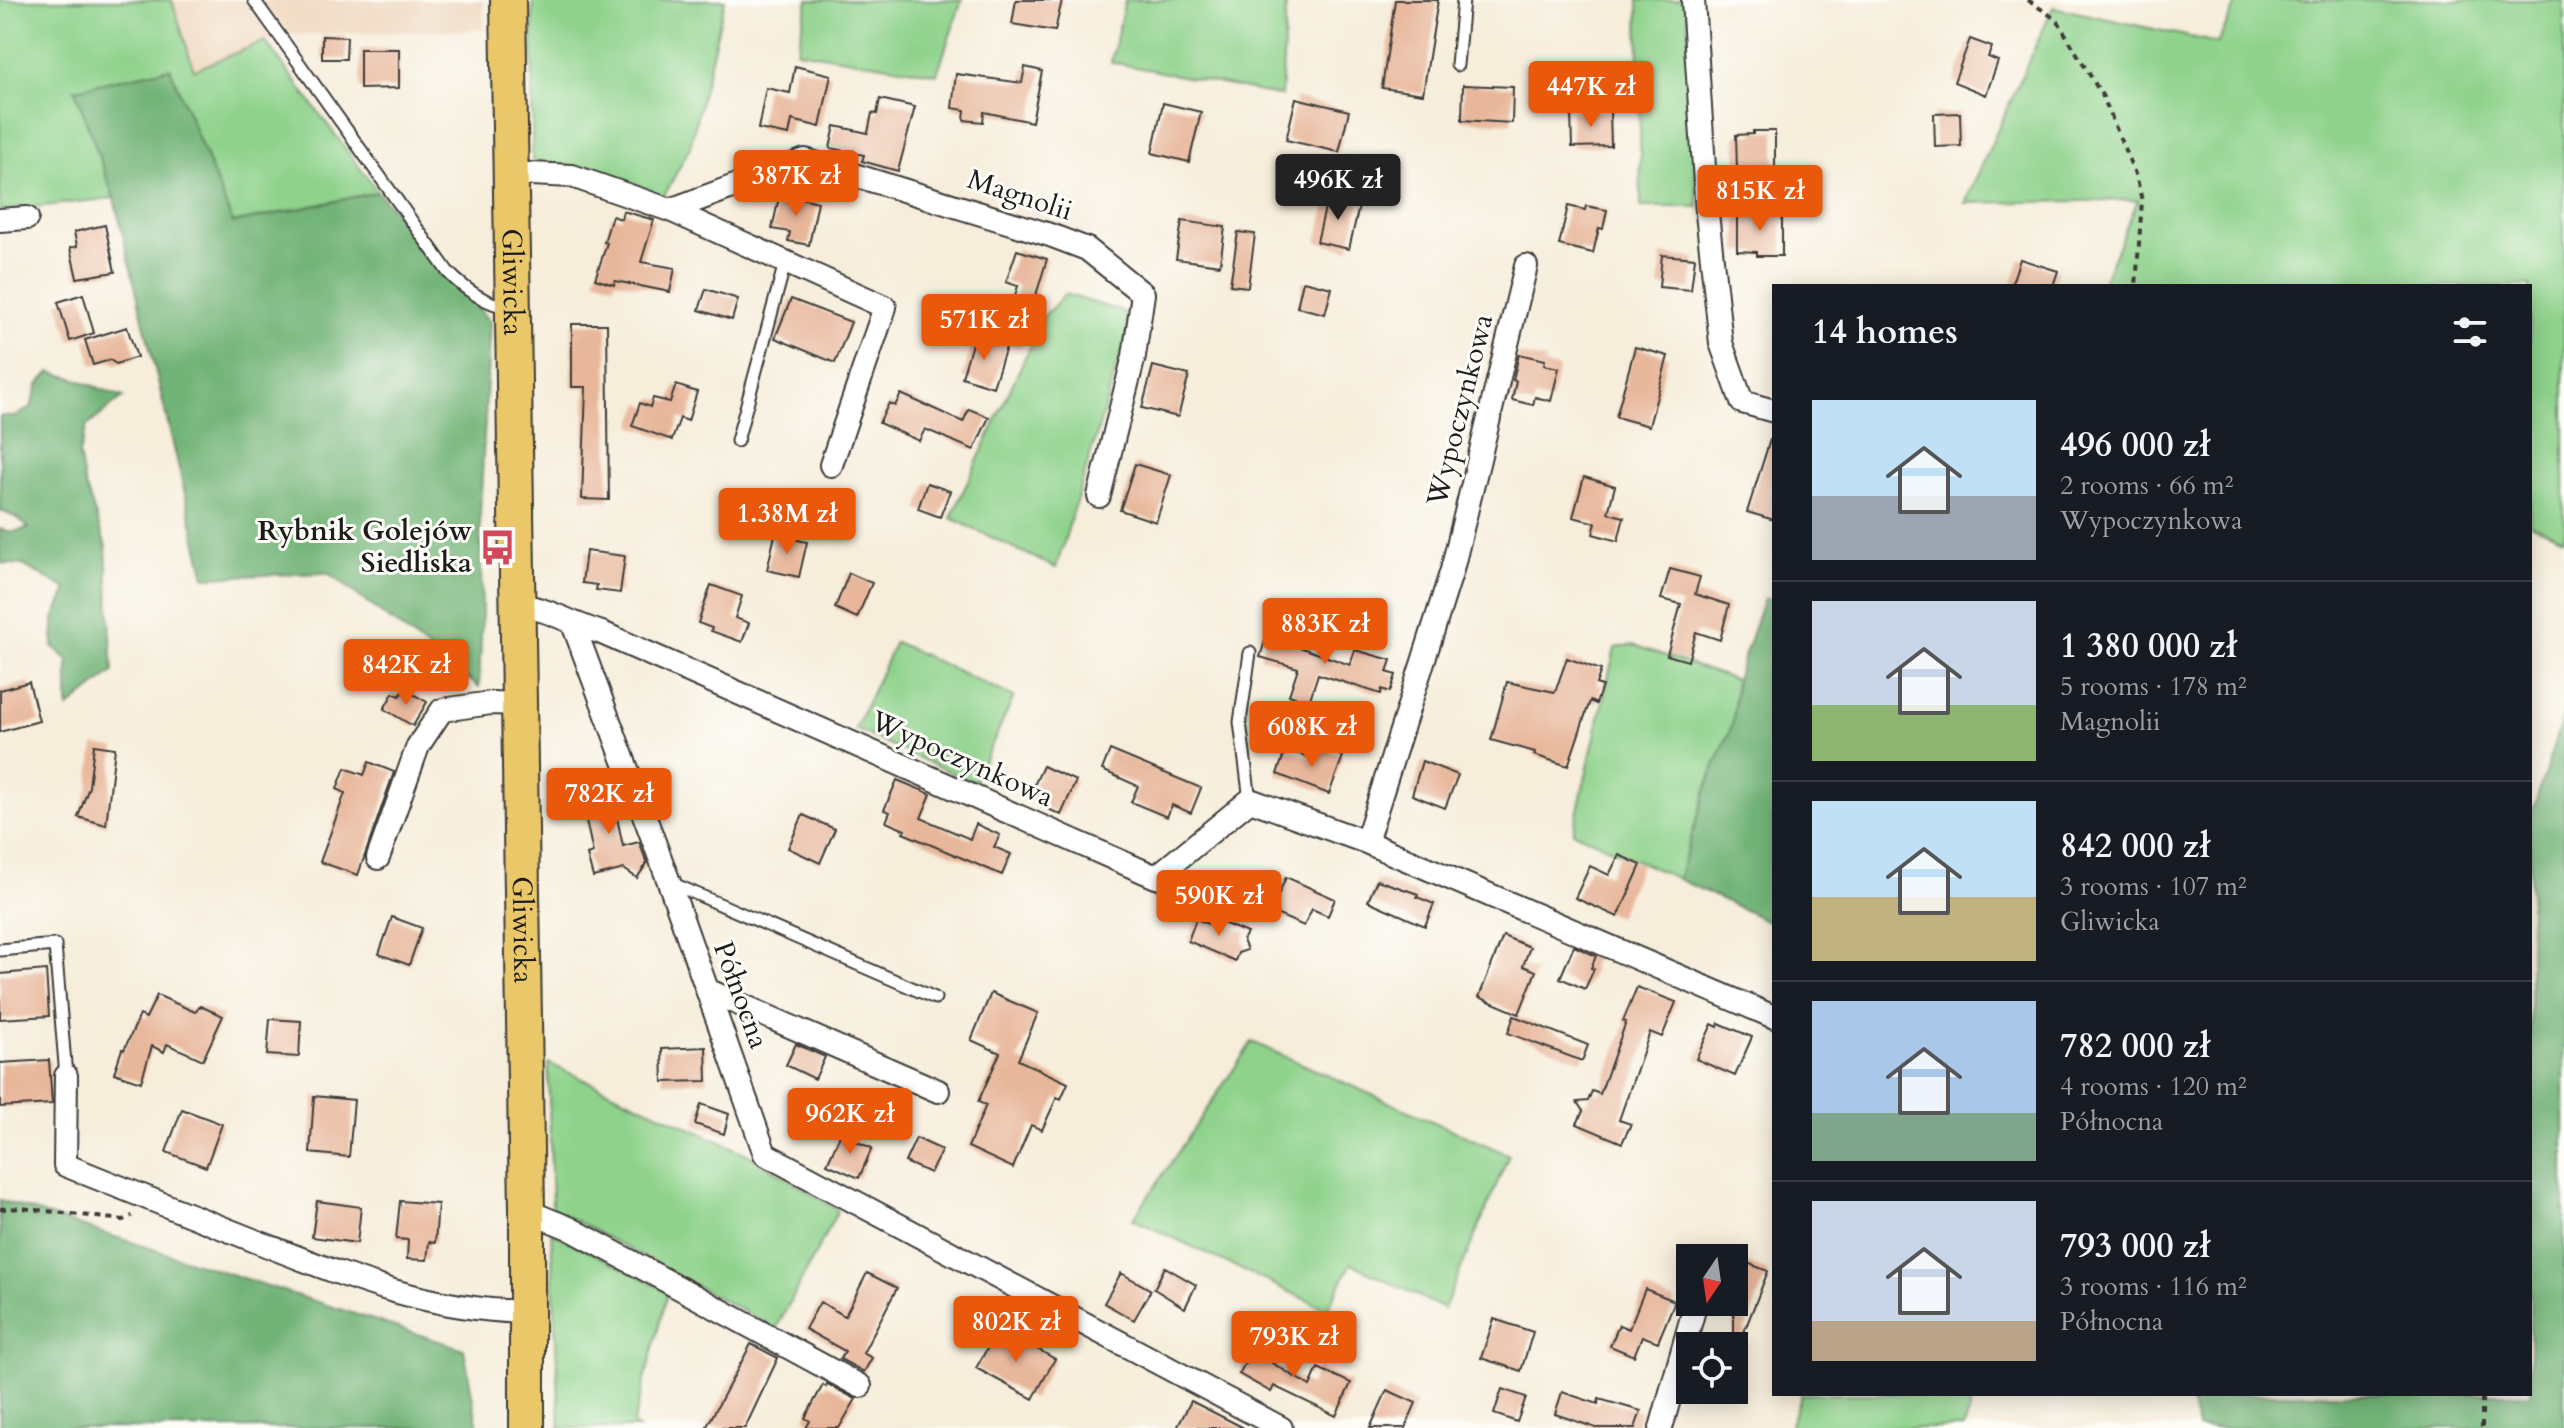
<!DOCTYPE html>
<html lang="en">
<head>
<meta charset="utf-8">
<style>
	body { margin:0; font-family:Cardo,serif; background:#20242c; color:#f1f3f6; height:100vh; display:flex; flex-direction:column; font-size:30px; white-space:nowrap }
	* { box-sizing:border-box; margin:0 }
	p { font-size:26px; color:#9ea1a6 }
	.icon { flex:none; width:44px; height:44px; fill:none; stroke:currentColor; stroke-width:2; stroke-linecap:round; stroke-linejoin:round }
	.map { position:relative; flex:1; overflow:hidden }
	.drawer { position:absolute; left:1772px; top:284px; width:760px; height:1112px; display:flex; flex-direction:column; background:#171b24; border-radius:0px; box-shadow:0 4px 20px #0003 }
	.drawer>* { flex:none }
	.needle { width:52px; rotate:193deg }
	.buttons { position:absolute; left:1676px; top:1244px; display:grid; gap:16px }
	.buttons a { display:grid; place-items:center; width:72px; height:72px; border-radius:0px; background:#171b24; box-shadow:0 4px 20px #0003; font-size:40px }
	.price { position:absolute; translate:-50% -68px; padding:0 18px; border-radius:8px; background:#ea580c; color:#fff; font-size:26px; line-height:52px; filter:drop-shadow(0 2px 4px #0008) }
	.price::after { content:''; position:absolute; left:50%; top:48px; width:24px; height:18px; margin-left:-12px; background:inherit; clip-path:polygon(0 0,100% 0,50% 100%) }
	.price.active { background:#222; color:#fff }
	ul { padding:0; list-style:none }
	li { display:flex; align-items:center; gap:24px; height:200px; padding:0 40px }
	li+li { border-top:2px solid #363941 }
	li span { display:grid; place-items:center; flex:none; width:224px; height:160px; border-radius:0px; color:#555 }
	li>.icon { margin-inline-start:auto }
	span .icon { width:96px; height:96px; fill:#fffc; stroke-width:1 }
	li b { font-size:34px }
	h2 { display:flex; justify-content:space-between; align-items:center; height:96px; padding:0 40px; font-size:34px }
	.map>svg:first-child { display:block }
</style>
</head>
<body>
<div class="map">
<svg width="2564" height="1428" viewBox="0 0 2564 1428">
	<rect width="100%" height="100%" fill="#fdfcf7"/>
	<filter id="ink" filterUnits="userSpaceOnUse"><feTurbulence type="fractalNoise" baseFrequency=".0125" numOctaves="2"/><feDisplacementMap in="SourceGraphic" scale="16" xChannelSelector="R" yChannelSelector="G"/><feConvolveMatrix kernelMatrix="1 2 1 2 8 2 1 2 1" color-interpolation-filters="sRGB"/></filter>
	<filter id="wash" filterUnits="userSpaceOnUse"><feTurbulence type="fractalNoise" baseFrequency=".006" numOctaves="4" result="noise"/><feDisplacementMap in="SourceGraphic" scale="32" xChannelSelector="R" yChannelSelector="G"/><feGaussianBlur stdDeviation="1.8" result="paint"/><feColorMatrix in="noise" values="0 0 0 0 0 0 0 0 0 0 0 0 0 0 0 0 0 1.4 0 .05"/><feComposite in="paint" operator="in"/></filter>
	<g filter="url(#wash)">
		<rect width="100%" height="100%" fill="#f6edda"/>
		<path fill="#efd6bc" d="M172 0H483L484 30 290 35 265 41 193 70Z"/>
		<path fill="#8ed28b" stroke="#557754" stroke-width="2" d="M0 0H172L194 70 265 41 378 192 233 223 75 90 114 198 0 211Z
			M533 0H725L690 147 663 198 571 167 532 161Z
			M808 0H962L937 74 797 51Z
			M1125 0H1271L1286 6 1281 96 1111 62Z
			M1638 0H1687L1698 207H1641Z
			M2238 0H2564V538L2530 524V286H2101L2138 200 1965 203 2053 7 2218 43Z
			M1065 294 1133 315 1056 568 951 518 1044 316Z
			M895 642 1014 697 974 783 855 729Z
			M1633 645 1736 680 1733 723 1710 778 1678 879 1573 832 1615 648Z
			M1252 1042 1509 1155 1444 1309 1351 1263 1328 1308H1324L1133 1219Z
			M548 1063 749 1155 838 1210 776 1329 552 1208Z
			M551 1232 668 1291 633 1425 638 1428H560Z
			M1801 1394H1974L1964 1428H1789Z"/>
		<path fill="#72b477" stroke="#47684a" stroke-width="2" d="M170 68 233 223 378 192 490 322 480 514 482 614 479 687 328 573 205 577 114 198 75 89Z
			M50 372 70 377 123 397 87 426 79 454 84 482 106 546 113 672 68 708V661L53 646 54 619 67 589 23 565 0 563V529L13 532 29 528 17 518 0 510V416H15L31 407 38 385Z
			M1764 598 1774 601V924L1678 879 1710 778 1733 723 1736 680Z
			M2564 712V1428H2198L2188 1394H2530V820Z
			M0 1200 464 1349 478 1428H0Z"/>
		<g id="blocks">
			<path fill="#e8b79b" d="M1016 0H1062L1055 31 1012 24Z
				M1395 0H1438L1423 94 1382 88Z
				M322 36 347 37 346 59H322Z
				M1970 39 1992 47 1988 57 1998 61 1986 95 1954 82Z
				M360 49H399V88L360 89Z
				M795 66 831 75 820 127 792 120 789 135 758 129 766 88 790 93Z
				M1025 67 1042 71 1032 122 984 112 983 122 964 120 965 110 952 108 956 74 1022 83Z
				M1463 85 1513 87 1512 123 1462 120Z
				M1296 98 1349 111 1339 152 1286 140Z
				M880 99 915 107 898 171 862 161 864 155 830 148 835 126 868 133 872 113 877 114Z
				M1163 103 1201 112 1189 162 1152 153Z
				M1571 111H1610L1611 146 1572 147Z
				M1960 113 1961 146 1935 147 1934 114Z
				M1753 131H1775V170H1737L1736 135 1753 134Z
				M780 193 818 202 809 245 788 241 790 232 772 229Z
				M1328 195 1360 202 1349 249 1317 242Z
				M1568 206 1585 210 1586 206 1607 210 1603 229 1599 228 1593 253 1559 245Z
				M623 211 654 220 641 262 675 268 670 292 615 281 614 285 595 279 607 243 604 242 612 216 621 219Z
				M1737 211H1760L1761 215H1782V256H1757V252L1737 251Z
				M1182 221 1225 227 1220 265 1176 259Z
				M105 225 115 272 77 278 70 248 77 246 74 232Z
				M1238 232 1255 234 1248 287 1230 285Z
				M1017 250 1047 259 1020 348 1001 342 1018 286 1006 282Z
				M1662 255 1695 258 1691 290 1659 287Z
				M2020 259 2058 271 2053 286H2011Z
				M1303 281 1332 288 1325 314 1297 307Z
				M706 289 738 299 732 320 699 310Z
				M83 294 94 333 70 341 58 302Z
				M791 299 851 322 835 363 775 338Z
				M572 324H607L609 500 582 499 586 387H572Z
				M127 327 137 357 116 364 110 360 93 365 85 340Z
				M974 337 1006 347 993 387 962 377Z
				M1635 347 1668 356 1649 426 1616 417Z
				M1519 354 1545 360 1544 365 1559 368 1551 401 1535 397 1533 405 1512 400 1516 381 1513 380Z
				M1153 366 1189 375 1178 417 1142 408Z
				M676 385 697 392 688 421 680 418 672 440 632 426 640 403 650 407 653 398 670 402Z
				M901 394 963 422 969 409 989 417 974 450 925 429 919 441 879 423 889 403 895 406Z
				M1770 440 1774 441V520L1747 512Z
				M1135 464 1171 475 1156 522 1120 510Z
				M1584 477 1615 486 1608 513 1624 517 1618 541 1593 534 1596 523 1573 517Z
				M927 483 950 491 940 517 918 509Z
				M775 535 807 542 799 577 767 570Z
				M586 551 625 556 620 593 596 590 597 585 582 583Z
				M1670 569 1700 577 1695 594 1729 605 1720 640 1696 632 1688 661 1667 655 1681 604 1661 599Z
				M849 573 872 583 857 618 835 608Z
				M711 585 742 596 735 618 749 623 742 642 711 631 712 628 698 623Z
				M1270 625 1297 633 1293 645 1350 665 1355 650 1391 660 1387 672 1396 675 1390 692 1382 689 1381 694 1318 674 1309 702 1289 695 1298 668 1260 657Z
				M1567 658 1601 670 1596 684 1602 686 1596 704 1590 701 1568 766 1534 755 1535 752 1491 740 1507 682 1555 692Z
				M29 682 39 721 0 732V690Z
				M404 689 427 702 413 726 384 709 393 693 400 696Z
				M94 745 115 748 106 825 78 817 89 787Z
				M1318 747 1343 756 1329 794 1277 774 1286 749 1314 759Z
				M1110 750 1201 788 1191 813 1172 805 1167 817 1131 802 1138 786 1102 770Z
				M1422 761 1458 775 1445 808 1412 795Z
				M369 762 394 772 358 875 320 862 345 793 337 789 345 768 364 775Z
				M1043 766 1076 781 1061 815 1042 806 1045 801 1030 794Z
				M897 780 931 794 921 818 970 839 976 824 1000 835 994 847 1011 854 1002 875 903 833 905 830 886 822 890 812 884 810Z
				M610 785 623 846 639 842 647 863 637 878 624 869 593 877 587 855 593 853 580 792Z
				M803 815 835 829 820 863 788 848Z
				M1619 855 1641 865 1618 917 1575 898 1590 866 1609 875Z
				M1286 877 1335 899 1328 916 1312 909 1304 926 1271 912Z
				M1377 880 1418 894 1417 897 1434 904 1425 926 1368 901Z
				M392 917 422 928 409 965 379 954Z
				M1211 918 1247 933 1243 940 1247 950 1238 953 1235 961 1188 941 1196 919 1208 924Z
				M1503 936 1530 947 1523 966 1536 971 1519 1014 1479 997Z
				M1574 946 1596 956 1591 968 1594 969 1585 989 1560 978Z
				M46 970 49 1016 0 1019V974Z
				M1637 987 1676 1002 1662 1037 1650 1032 1619 1120 1631 1124 1622 1143 1577 1124 1583 1111 1577 1102 1588 1101 1592 1091 1600 1094 1626 1022 1623 1021Z
				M991 993 1038 1013 1018 1060 1068 1083 1061 1099 1057 1097 1042 1130 1031 1125 1013 1168 968 1147 986 1105 978 1102 1000 1053 971 1040Z
				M157 995 195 1012 200 1006 223 1016 203 1060 167 1044 164 1052 152 1046 141 1082 114 1073 122 1049 124 1050 140 1015 146 1018Z
				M1514 1016 1588 1045 1582 1061 1508 1033Z
				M270 1019 301 1021 299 1057 267 1055Z
				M1719 1023 1752 1037 1735 1076 1696 1059 1712 1024 1718 1027Z
				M796 1044 825 1057 815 1079 786 1065Z
				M706 1047 707 1081 663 1082 662 1049Z
				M49 1060 52 1104 0 1107V1063Z
				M314 1096 354 1100 349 1157 310 1153Z
				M701 1104 729 1114 724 1134 695 1124Z
				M182 1109 222 1124 206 1167 166 1152Z
				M840 1135 872 1148 859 1178 827 1164Z
				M916 1138 942 1150 930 1173 905 1162Z
				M317 1201 361 1207 357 1243 312 1237Z
				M400 1201 438 1204 435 1243 429 1242 427 1260 407 1259 408 1240 396 1239Z
				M1734 1258 1768 1271 1735 1355H1734Z
				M1165 1267 1196 1285 1185 1308 1154 1289Z
				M867 1273 897 1288 863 1353 872 1358 864 1372 840 1359 845 1351 805 1329 820 1302 845 1316Z
				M1121 1273 1151 1290 1134 1320 1104 1303Z
				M1645 1289 1675 1301 1658 1342 1642 1336 1634 1356 1610 1346 1619 1325 1629 1329Z
				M1494 1319 1533 1332 1521 1371 1481 1358Z
				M999 1328 1055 1359 1033 1399 976 1368Z
				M1261 1335 1281 1347 1272 1363 1310 1386 1318 1368 1351 1383 1336 1416 1274 1386 1271 1392 1239 1374Z
				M751 1344 778 1358 745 1428H706Z
				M827 1384 856 1399 839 1428H806L810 1421 805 1418 823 1385 826 1387Z
				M1502 1389 1526 1397 1517 1422 1494 1414Z
				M1387 1390 1416 1403 1405 1428H1370Z
				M1562 1392 1598 1404 1599 1399 1641 1411 1635 1428H1596L1555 1414Z
				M1191 1401 1244 1428H1177Z"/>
		</g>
	</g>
	<g filter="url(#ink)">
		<use href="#blocks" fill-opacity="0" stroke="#3d3b38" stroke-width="2"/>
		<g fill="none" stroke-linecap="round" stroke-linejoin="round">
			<defs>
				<path id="service" d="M254 0 448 272C463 288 488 306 510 307
					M1457 65 1463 0
					M737 441 785 263
					M1250 800 1240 722 1250 653
					M669 882 935 998
					M0 950 55 945 66 1076"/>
				<path id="minor" d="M1693 0 1707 213 1721 343 1742 402 1774 411
					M510 173 572 176 670 210 885 307 831 465
					M670 210 805 160 1050 235 1087 249 1143 294 1134 356 1099 496
					M0 220 27 218
					M518 605C547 608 574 625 602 633L1156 877 1250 800 1366 842 1452 570 1526 266
					M573 624 669 882 765 1154 1281 1428
					M1366 842 1774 1017
					M378 858 418 746 442 710 491 703 519 704
					M707 990 938 1091
					M66 1076 65 1165C129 1191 193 1216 258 1242 350 1278 427 1310 528 1312
					M527 1211 569 1228 860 1386
					M1661 1428 1695 1306"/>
				<g id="primary">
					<path id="s1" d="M508 0 527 1211V1428"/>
				</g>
			</defs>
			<use href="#service" stroke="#3d3b38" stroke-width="15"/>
			<use href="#minor" stroke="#3d3b38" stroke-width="26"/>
			<use href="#primary" stroke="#3d3b38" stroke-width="38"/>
			<path stroke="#3d3b38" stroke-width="4" stroke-dasharray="6 6" stroke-linecap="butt" d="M2028 0 2057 20 2103 97 2137 179 2142 201 2136 286
				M0 1209 21 1208 123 1220 132 1216
				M2482 1428V1394"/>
			<use href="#service" stroke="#fff" stroke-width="11"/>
			<use href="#minor" stroke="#fff" stroke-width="22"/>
			<use href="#primary" stroke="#eac769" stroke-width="34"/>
		</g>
	</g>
	<defs>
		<symbol id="bus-bare" viewBox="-9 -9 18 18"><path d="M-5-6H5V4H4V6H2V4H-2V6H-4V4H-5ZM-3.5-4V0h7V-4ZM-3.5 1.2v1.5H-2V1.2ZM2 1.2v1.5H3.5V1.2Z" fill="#d1495b" stroke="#fdfcf7" stroke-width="2.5" paint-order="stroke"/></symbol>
	</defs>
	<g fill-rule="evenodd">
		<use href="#bus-bare" x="472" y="522" width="51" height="51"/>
	</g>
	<g text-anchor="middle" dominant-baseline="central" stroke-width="6" stroke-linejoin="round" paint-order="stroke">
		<g font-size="28" fill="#1c1c1c" stroke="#fdfcf7">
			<text transform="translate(1020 195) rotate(18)">Magnolii</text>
			<text stroke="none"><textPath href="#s1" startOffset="282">Gliwicka</textPath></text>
			<text transform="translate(1460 410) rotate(-76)">Wypoczynkowa</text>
			<text transform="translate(962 759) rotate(24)">Wypoczynkowa</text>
			<text stroke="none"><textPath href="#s1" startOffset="930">Gliwicka</textPath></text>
			<text transform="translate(741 995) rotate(70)">Północna</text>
		</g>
		<g font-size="28" font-weight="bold" fill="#1c1c1c" stroke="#fdfcf7" text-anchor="end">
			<text x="472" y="531">Rybnik Golejów<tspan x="472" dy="32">Siedliska</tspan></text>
		</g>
	</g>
</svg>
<div class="buttons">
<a><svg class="needle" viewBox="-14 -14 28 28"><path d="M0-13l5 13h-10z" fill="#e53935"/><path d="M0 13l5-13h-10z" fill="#9ea1a6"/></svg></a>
<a><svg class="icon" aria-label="locate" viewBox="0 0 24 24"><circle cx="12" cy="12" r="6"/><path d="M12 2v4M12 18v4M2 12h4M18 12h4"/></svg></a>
</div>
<b class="price" style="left:1591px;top:129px">447K zł</b>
<b class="price" style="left:796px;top:218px">387K zł</b>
<b class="price active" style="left:1338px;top:222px">496K zł</b>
<b class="price" style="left:1760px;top:233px">815K zł</b>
<b class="price" style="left:984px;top:362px">571K zł</b>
<b class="price" style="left:787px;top:556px">1.38M zł</b>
<b class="price" style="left:1325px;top:666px">883K zł</b>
<b class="price" style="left:406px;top:707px">842K zł</b>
<b class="price" style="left:1312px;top:769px">608K zł</b>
<b class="price" style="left:609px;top:836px">782K zł</b>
<b class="price" style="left:1219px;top:938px">590K zł</b>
<b class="price" style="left:850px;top:1156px">962K zł</b>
<b class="price" style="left:1016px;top:1364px">802K zł</b>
<b class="price" style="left:1294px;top:1379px">793K zł</b>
<section class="drawer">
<h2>14 homes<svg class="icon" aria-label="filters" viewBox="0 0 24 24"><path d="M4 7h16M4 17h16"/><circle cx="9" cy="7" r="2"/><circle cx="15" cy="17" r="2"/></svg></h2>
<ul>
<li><span style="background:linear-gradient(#bfe0f5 60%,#9aa5b1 0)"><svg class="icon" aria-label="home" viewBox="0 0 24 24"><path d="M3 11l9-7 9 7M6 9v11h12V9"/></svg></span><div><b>496 000 zł</b><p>2 rooms · 66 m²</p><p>Wypoczynkowa</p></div></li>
<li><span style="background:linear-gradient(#c9d6e8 65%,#8fb573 0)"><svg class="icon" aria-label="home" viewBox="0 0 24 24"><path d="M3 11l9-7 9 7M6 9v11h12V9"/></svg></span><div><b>1 380 000 zł</b><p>5 rooms · 178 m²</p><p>Magnolii</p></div></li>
<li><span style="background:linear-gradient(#bfe0f5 60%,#c2b280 0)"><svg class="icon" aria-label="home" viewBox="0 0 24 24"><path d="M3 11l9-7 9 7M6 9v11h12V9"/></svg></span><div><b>842 000 zł</b><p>3 rooms · 107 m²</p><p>Gliwicka</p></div></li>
<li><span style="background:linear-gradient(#a9c7e8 70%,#7fa58c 0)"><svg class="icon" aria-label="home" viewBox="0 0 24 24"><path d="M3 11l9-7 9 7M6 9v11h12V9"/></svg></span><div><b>782 000 zł</b><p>4 rooms · 120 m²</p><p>Północna</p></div></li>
<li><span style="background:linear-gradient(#c9d6e8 75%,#b9a48a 0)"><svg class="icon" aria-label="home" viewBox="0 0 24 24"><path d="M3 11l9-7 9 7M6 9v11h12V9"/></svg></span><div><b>793 000 zł</b><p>3 rooms · 116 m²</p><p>Północna</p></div></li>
</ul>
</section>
</div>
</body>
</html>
